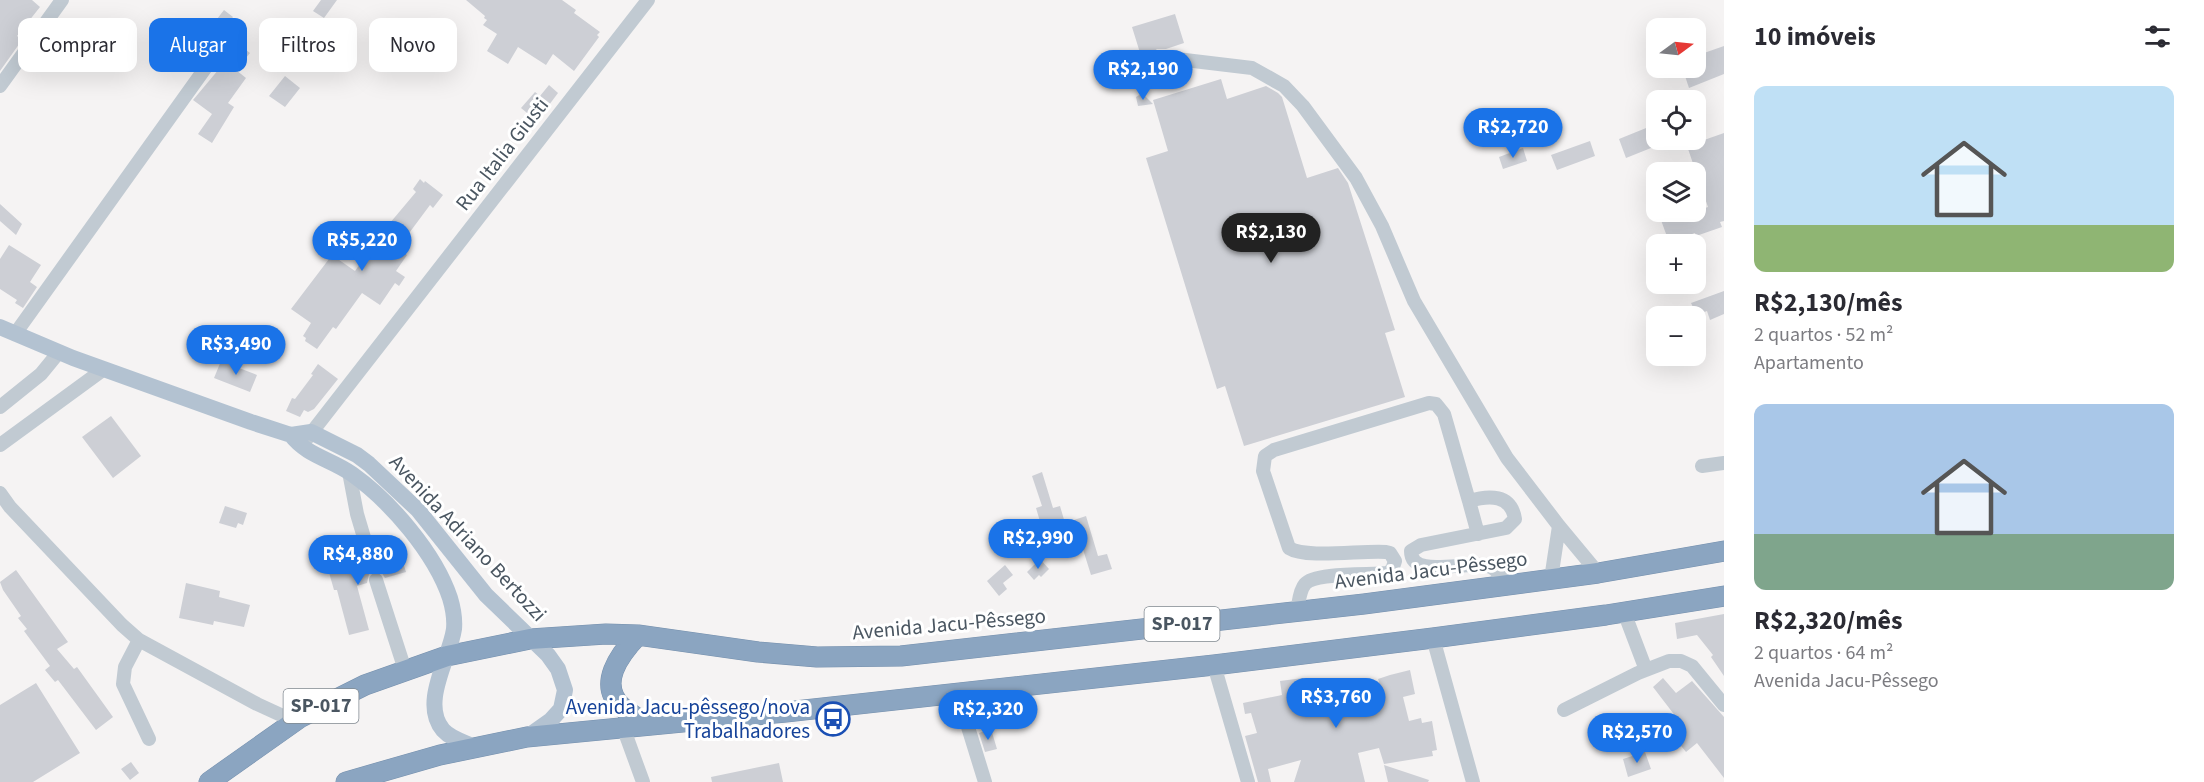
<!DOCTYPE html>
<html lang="pt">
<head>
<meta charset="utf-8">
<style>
	body { margin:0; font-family:"Source Sans 3",sans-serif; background:#f7f7f7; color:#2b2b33; height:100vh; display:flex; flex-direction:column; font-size:22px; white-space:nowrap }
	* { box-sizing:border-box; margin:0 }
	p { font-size:20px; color:#7c7c81 }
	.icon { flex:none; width:33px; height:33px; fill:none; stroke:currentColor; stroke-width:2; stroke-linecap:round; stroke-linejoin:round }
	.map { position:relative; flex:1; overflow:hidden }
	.side { display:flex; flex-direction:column; background:#fff; width:480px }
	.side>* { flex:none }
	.hud { position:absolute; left:18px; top:18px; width:570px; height:54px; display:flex; gap:12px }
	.needle { width:39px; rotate:75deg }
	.tools { position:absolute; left:1646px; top:18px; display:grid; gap:12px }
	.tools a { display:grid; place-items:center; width:60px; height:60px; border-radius:12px; background:#fff; box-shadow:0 6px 24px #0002; font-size:30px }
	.price { position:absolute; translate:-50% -51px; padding:0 14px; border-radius:21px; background:#1a73e8; color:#fff; font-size:20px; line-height:39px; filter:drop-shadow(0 2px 3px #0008) }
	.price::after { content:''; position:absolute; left:50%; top:36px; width:18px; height:14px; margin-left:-9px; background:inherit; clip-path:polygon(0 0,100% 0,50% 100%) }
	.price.current { background:#222; color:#fff }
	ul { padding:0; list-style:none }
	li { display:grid; align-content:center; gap:12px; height:318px; padding:0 30px }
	li span { display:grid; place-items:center; height:186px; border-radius:12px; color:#555 }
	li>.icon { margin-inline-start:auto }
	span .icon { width:108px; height:108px; fill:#fffc; stroke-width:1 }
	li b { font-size:26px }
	h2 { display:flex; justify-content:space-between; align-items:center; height:72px; padding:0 30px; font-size:26px }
	.chip { padding:0 21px; border-radius:12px; background:#fff; box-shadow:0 6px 24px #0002; font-size:21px; line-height:54px }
	.chip.current { background:#1a73e8; color:#fff }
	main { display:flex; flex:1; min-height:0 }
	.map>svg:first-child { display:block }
</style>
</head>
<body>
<main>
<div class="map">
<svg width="1724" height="782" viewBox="0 0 1724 782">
	<rect width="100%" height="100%" fill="#f5f3f3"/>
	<path fill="#cdcfd5" d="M0 0H32L40 7 17 36 22 40 0 71Z
		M321 0H337L324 18 313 11Z
		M466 0H562L576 10 574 13 600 32 597 35 599 37 574 71 553 54 546 65 518 47 508 64 487 51 497 34 483 25 487 20 484 18 485 16Z
		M224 10 233 17 223 30 227 33 217 36 207 50 194 40 203 29 207 32Z
		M1175 14 1184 43 1166 49H1157L1152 53 1141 56 1132 27Z
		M232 39 250 53 236 70 246 78 228 103 234 107 212 143 198 134 212 114 193 100 224 63 222 61 232 47Z
		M1724 46V74L1689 88 1683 70 1695 68V60L1705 56 1704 53Z
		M285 76 300 88 285 107 269 96Z
		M1221 79 1227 99 1266 86 1278 93 1282 97 1307 178 1338 168 1348 183 1395 330 1385 333 1405 397 1244 446 1225 386 1217 389 1146 158 1168 151 1153 100Z
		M549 85 558 93 537 121 521 108 535 92 540 96Z
		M1141 94 1144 95 1153 104 1138 106 1136 97Z
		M1656 124V146L1626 158 1619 139Z
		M1724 133V221L1720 222 1722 227 1696 236 1695 233 1669 242 1658 212H1670L1673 219 1708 207 1687 146Z
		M1590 141 1595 156 1557 170 1551 155Z
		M1523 148 1527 161 1503 169 1499 157Z
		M420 179 424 183 425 181 443 195 433 208 430 205 398 248 407 255 396 271 405 277 399 286 395 283 380 305 362 293 336 329 333 327 317 349 305 341 306 338 303 336 311 323 291 309 332 255 355 271 365 257 366 258 379 236 416 192 413 189Z
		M0 204 22 224 16 235 0 221Z
		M9 245 41 265 30 282 37 287 23 308 15 303 17 300 0 289V259Z
		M1724 291V314L1710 320 1707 311 1697 315 1691 303Z
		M233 325 274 350 266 363 224 338Z
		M221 361 257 375 250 392 214 378Z
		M318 364 338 379 314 409 308 412 304 410 300 417 286 411 292 398 295 399 313 375 311 374Z
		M111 416 141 456 113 478 82 437Z
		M1042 472 1053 508 1060 506 1065 523 1086 516 1098 556 1107 554 1112 569 1091 575 1081 543 1060 549 1058 542 1047 545 1036 508 1042 506 1032 476Z
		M225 506 247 513 243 525 238 523 236 528 219 523Z
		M400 553 406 572 385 578 382 573 374 571 369 574 367 583 357 586 369 630 349 635 337 590H334L326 562 351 555 353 565 362 563 365 568 373 570 378 567 380 558Z
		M1040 559 1049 569 1041 577 1039 575 1034 580 1027 572Z
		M1005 565 1013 575 1003 583 1007 589 999 596 987 581Z
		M16 570 68 642 57 649 74 669 77 667 113 717 96 730 58 680 55 682 45 670 50 666 24 631 27 629 18 618 21 616 3 590 0 582Z
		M186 583 220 591 219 597 250 605 244 627 214 621 213 625 179 618Z
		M1724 614V676L1711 657 1713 655 1697 635 1677 639 1675 623Z
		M1410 670 1415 694 1403 697 1409 721 1421 718 1422 723 1432 721 1437 750 1432 751 1433 756 1384 764 1379 748 1358 753 1365 782H1294L1301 760 1268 769 1271 782H1258L1245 736 1257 733 1251 713 1245 714 1243 703 1282 695 1280 681 1303 678 1305 693 1356 681 1357 688 1379 682 1378 679 1390 675Z
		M1663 678 1676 693 1692 681 1724 717V778L1697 743 1686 752 1665 726 1676 717 1653 687Z
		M36 683 80 753 33 782H0V705Z
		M991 729 997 749 985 752 979 733Z
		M1645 752 1651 769 1628 777 1623 759Z
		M131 762 139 773 130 780 121 769Z
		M779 763 783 782H712L711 777Z
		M1384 765 1429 780 1428 782H1388Z"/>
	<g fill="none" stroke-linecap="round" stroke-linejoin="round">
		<defs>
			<path id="highway" d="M638 635C620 654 596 685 623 708 631 714 639 719 646 725
				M209 782 301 717 365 685 447 656 530 639 606 634 638 635 758 652 817 657 901 656 1364 604 1598 573 1724 551
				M346 782 440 755 527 737 786 712 1214 665 1433 638 1606 615 1724 596"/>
		</defs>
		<use href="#highway" stroke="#7690ad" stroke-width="21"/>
		<path stroke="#c1cad2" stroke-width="14" d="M1160 57 1252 68 1284 86 1303 106 1356 178 1382 226 1414 301 1507 458 1559 526 1598 573
			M0 86 62 0
			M15 334 224 42
			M0 407 41 374 59 352
			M305 441 648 0
			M0 445 104 369
			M1702 466 1724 463
			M349 472 357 514 371 561
			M0 493 10 507 122 625 139 640 257 704 294 721
			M1469 501 1478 534
			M1551 579 1559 526
			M376 580 405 670
			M1297 611C1299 603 1299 591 1305 584 1315 572 1370 575 1387 573L1392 570 1395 561 1390 553 1386 552C1363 550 1306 559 1289 548L1263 471 1265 456 1274 450 1429 403 1436 404 1444 414 1469 501C1489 495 1511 494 1515 519L1506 528 1421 545 1411 551C1411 581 1471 558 1491 567 1499 571 1502 578 1506 585
			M1624 612 1646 670
			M1433 638 1473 782
			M139 640 125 667 123 684 149 739
			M1214 665 1248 782
			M961 693 963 711 985 782
			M1564 710 1638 673 1669 661H1681L1692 666 1724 705
			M623 727 643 782"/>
		<path stroke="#b3c2d1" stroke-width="16" d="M0 327 73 358 251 422 291 435 311 432 357 455 369 464 418 510 486 595 548 655 558 669 565 690 561 709 551 720 527 737
			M291 435C307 456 331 459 352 474 390 501 435 553 450 598 453 608 455 618 454 629 450 658 420 703 443 730 451 739 464 742 475 747"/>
		<use href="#highway" stroke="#8ba5c1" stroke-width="20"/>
	</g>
	<defs>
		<symbol id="bus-ring" viewBox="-11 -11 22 22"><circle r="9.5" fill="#fff" stroke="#1a4fb4" stroke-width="1.5"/><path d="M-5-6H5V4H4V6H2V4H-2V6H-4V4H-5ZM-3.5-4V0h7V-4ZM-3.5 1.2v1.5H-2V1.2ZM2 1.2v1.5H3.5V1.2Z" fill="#1a4fb4"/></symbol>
	</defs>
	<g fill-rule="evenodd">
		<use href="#bus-ring" x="814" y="700" width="38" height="38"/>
	</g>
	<g text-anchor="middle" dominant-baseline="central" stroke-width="6" stroke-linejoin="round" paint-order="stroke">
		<g fill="#fff" stroke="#808990" stroke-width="1.5">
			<rect x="1144.5" y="607" width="75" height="34" rx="4.5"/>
			<rect x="283.5" y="689" width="75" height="34" rx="4.5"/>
		</g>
		<g font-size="20" font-weight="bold" fill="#4a5661">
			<text x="1182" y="624">SP-017</text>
			<text x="321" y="706">SP-017</text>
		</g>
		<g font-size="21" fill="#4a5661" stroke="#fff">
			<text transform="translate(502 154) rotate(-52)">Rua Italia Giusti</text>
			<text transform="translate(468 538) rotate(47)">Avenida Adriano Bertozzi</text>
			<text transform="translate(1431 570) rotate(-7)">Avenida Jacu-Pêssego</text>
			<text transform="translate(949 624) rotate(-5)">Avenida Jacu-Pêssego</text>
		</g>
		<g font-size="21" fill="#164399" stroke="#fff" text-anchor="end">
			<text x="810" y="707">Avenida Jacu-pêssego/nova<tspan x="810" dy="24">Trabalhadores</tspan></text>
		</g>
	</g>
</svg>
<div class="tools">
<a><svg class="needle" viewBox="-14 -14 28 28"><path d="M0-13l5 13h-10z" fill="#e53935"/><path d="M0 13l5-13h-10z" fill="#7c7c81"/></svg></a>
<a><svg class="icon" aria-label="locate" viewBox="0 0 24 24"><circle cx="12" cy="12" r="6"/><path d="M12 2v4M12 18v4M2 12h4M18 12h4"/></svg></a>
<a><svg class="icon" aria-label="layers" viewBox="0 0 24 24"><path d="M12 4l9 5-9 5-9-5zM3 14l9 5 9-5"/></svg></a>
<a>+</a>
<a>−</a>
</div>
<b class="price" style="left:1143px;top:101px">R$2,190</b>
<b class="price" style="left:1513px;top:159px">R$2,720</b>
<b class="price current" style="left:1271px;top:264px">R$2,130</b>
<b class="price" style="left:362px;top:272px">R$5,220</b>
<b class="price" style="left:236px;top:376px">R$3,490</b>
<b class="price" style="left:1038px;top:570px">R$2,990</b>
<b class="price" style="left:358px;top:586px">R$4,880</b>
<b class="price" style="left:1336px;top:729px">R$3,760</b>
<b class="price" style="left:988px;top:741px">R$2,320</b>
<b class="price" style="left:1637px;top:764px">R$2,570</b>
<div class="hud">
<a class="chip">Comprar</a>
<a class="chip current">Alugar</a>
<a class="chip">Filtros</a>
<a class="chip">Novo</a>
</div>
</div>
<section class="side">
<h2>10 imóveis<svg class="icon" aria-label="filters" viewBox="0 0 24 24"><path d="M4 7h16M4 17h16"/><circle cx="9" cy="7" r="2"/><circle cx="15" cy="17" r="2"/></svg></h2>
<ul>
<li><span style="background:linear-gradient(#bfe0f5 75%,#8fb573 0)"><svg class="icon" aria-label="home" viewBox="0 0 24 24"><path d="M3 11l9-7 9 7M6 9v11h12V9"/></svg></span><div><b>R$2,130/mês</b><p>2 quartos · 52 m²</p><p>Apartamento</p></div></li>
<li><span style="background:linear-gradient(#a9c7e8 70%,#7fa58c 0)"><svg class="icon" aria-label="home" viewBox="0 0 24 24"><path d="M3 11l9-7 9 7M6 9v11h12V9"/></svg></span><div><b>R$2,320/mês</b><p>2 quartos · 64 m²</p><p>Avenida Jacu-Pêssego</p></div></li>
</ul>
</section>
</main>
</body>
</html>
